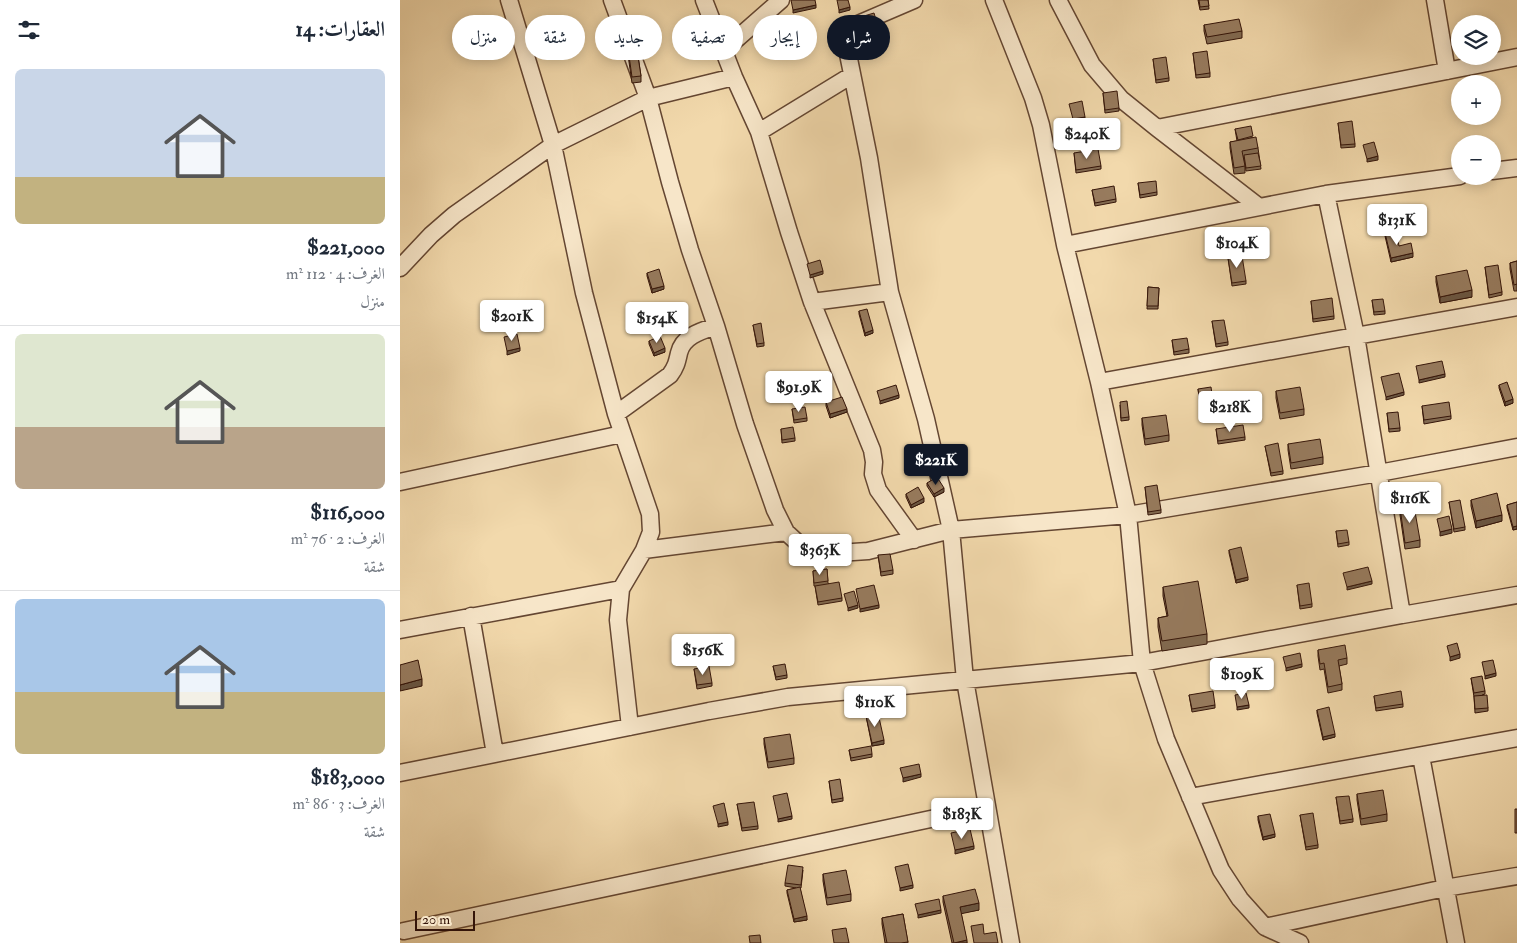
<!DOCTYPE html>
<html lang="ar">
<head>
<meta charset="utf-8">
<style>
	body { margin:0; font-family:"IM FELL Double Pica",Amiri,serif; background:#f2f2f3; color:#1f2937; direction:rtl; height:100vh; display:flex; flex-direction:column; font-size:19px; white-space:nowrap }
	* { box-sizing:border-box; margin:0 }
	p { font-size:16px; color:#747a83 }
	.icon { flex:none; width:28px; height:28px; fill:none; stroke:currentColor; stroke-width:2; stroke-linecap:round; stroke-linejoin:round }
	.map { position:relative; flex:1; overflow:hidden; direction:ltr }
	.sheet { display:flex; flex-direction:column; background:#fff; width:400px }
	.sheet>* { flex:none }
	.top-card { position:absolute; left:15px; top:15px; width:475px; height:45px; direction:rtl; display:flex; gap:10px }
	.tools { position:absolute; left:1051px; top:15px; display:grid; gap:10px }
	.tools a { display:grid; place-items:center; width:50px; height:50px; border-radius:50%; background:#fff; box-shadow:0 2px 12px #0003; font-size:25px }
	.scale { position:absolute; left:15px; bottom:12px; width:60px; box-sizing:border-box; padding-left:5px; border:2px solid #351509; border-top:0; font-size:14px; line-height:18px; white-space:nowrap; color:#351509; -webkit-text-stroke:4px #f7e6c9; paint-order:stroke }
	.price { position:absolute; translate:-50% -42px; padding:0 11px; border-radius:5px; background:#fff; color:#222; font-size:16px; line-height:32px; filter:drop-shadow(0 1px 2px #0008) }
	.price::after { content:''; position:absolute; left:50%; top:30px; width:15px; height:11px; margin-left:-8px; background:inherit; clip-path:polygon(0 0,100% 0,50% 100%) }
	.price.active { background:#111827; color:#fff }
	ul { padding:0; list-style:none }
	li { display:grid; align-content:center; gap:10px; height:265px; padding:0 15px }
	li+li { border-top:1px solid #e0e1e3 }
	li span { display:grid; place-items:center; height:155px; border-radius:8px; color:#555 }
	li>.icon { margin-inline-start:auto }
	span .icon { width:90px; height:90px; fill:#fffc; stroke-width:1 }
	li b { font-size:21px }
	h2 { display:flex; justify-content:space-between; align-items:center; height:60px; padding:0 15px; font-size:21px }
	.pill { padding:0 18px; border-radius:22px; background:#fff; box-shadow:0 2px 12px #0003; font-size:18px; line-height:45px }
	.pill.active { background:#111827; color:#fff }
	main { display:flex; flex:1; min-height:0 }
	.map>svg:first-child { display:block }
</style>
</head>
<body>
<main>
<div class="map">
<svg width="1117" height="943" viewBox="0 0 1117 943">
	<rect width="100%" height="100%" fill="#f2d9ac"/>
	<filter id="stains"><feTurbulence type="fractalNoise" baseFrequency=".004" numOctaves="4"/><feColorMatrix values="0 0 0 0 .2 0 0 0 0 .09 0 0 0 0 .02 0 0 0 .5 -.17"/></filter>
	<radialGradient id="worn" r=".72"><stop offset=".6" stop-color="#630" stop-opacity="0"/><stop offset="1" stop-color="#630" stop-opacity=".3"/></radialGradient>
	<g fill="none" stroke-linecap="round" stroke-linejoin="round">
		<defs>
			<path id="street" d="M109 0 153 145 184 293 216 414 250 514 251 532 244 550 221 589 218 620 230 727
				M212 0 248 98 270 182 290 250 316 326 345 424 375 510 386 532 400 545 423 554 468 551 551 530 728 515 979 473 1117 447
				M304 0 334 77 359 132 389 232 412 302 472 450 474 462 473 474 478 490 514 540
				M514 0 451 27 447 35 446 44 469 158 490 292 526 419 551 530 565 680 611 943
				M594 0 633 98 641 125 665 245 699 382 728 515 742 663 766 739 821 870 840 899 865 927 900 943
				M658 0 692 65 721 99 757 128 858 206
				M1035 0 1047 71
				M323 51 381 0
				M757 128 1117 57
				M359 132 452 75
				M1092 171 1117 168
				M665 245 926 194 1060 176
				M0 268 31 235 54 215 153 145 248 98 334 77
				M412 302 490 292
				M699 382 1117 307
				M216 414 270 375C276 367 277 362 279 353 283 336 301 331 316 326
				M0 482 222 434
				M244 550 386 532
				M1002 615 1117 595
				M71 616 95 754
				M0 630 221 589
				M1021 756 1056 943
				M0 773 309 711 388 697 742 663 1002 615 956 336 926 194
				M790 797 1117 738
				M865 927 1045 888 1117 876
				M4 931 587 807"/>
		</defs>
		<use href="#street" stroke="#644632" stroke-width="19"/>
		<use href="#street" stroke="#f7e6c9" stroke-width="16"/>
	</g>
	<path fill="#826a51" stroke="#351509" d="M798 0H808L809 9 800 10Z
		M454 19 479 33 459 39 454 22Z
		M372 21 386 41 378 44 372 24Z
		M804 25 842 31V38L807 44 804 31Z
		M226 35 243 50V56H238L241 76V82L232 83 226 41Z
		M793 53 810 73V77L796 78Z
		M753 59 769 78V81L756 83Z
		M703 93 719 108V111L705 113Z
		M938 123 955 144V147L941 148Z
		M835 129 853 138 858 148 861 169 846 171 844 157H843L845 166V173L834 174 830 148V142L837 141Z
		M674 153 701 166V169L676 173Z
		M738 183 757 192V195L740 198Z
		M692 190 716 199V202L695 206Z
		M985 233 999 246 1013 257 991 262 985 236Z
		M828 258 846 281V284L832 286Z
		M1117 261V291H1114L1110 269V263Z
		M1085 267 1102 292V295L1089 298Z
		M247 273 264 289 252 293 247 276Z
		M1036 276 1072 297 1040 303 1036 282Z
		M748 287 759 288 758 309H747Z
		M972 300 985 311V314L974 315Z
		M911 301 934 316V319L913 322Z
		M459 311 473 333 465 336 459 314Z
		M812 321 828 342V345L816 347Z
		M353 325 364 343V346L357 347Z
		M772 340 789 349V353L774 355Z
		M249 341 265 352 254 356 249 344Z
		M1099 385 1113 403 1105 406 1099 388Z
		M798 389 814 408V411L801 413Z
		M876 391 904 409V415L880 419 876 398Z
		M426 402 447 412 430 418 426 406Z
		M720 405 729 417V420L721 421Z
		M1022 406 1051 416V419L1024 424Z
		M392 409 407 418V421L394 423Z
		M987 413 1000 428V431L989 432Z
		M742 418 769 435V441L745 445 742 425Z
		M381 429 395 438V441L382 443Z
		M816 429 845 437V440L818 444Z
		M888 444 923 457V464L891 469 888 450Z
		M865 446 883 471V474L871 476Z
		M527 483 544 492 534 497 527 486Z
		M745 487 761 510V513L748 515Z
		M506 494 524 502 511 508 506 497Z
		M1071 500 1102 521 1076 528 1071 506Z
		M1049 502 1065 527V530L1054 532Z
		M1117 502V529L1113 530 1107 508V505Z
		M1000 508 1020 540V547L1005 549 1000 515Z
		M936 531 949 542V545L938 547Z
		M829 550 848 580 836 583 829 553Z
		M478 555 493 570V574L481 576Z
		M427 569 428 583 442 598V601L418 605 415 586H414L413 571Z
		M897 585 912 604V607L900 609Z
		M763 587 807 634V644L762 651 758 627V618L767 616 763 596Z
		M918 650 947 658V664L939 666 942 684V690L928 693 924 669 920 670 918 656Z
		M373 666 387 675V678L376 680Z
		M294 669 312 683V686L297 689Z
		M1071 678 1085 691V694L1082 695 1088 708V711L1075 713 1074 697Z
		M789 695 815 705V708L792 712Z
		M974 696 1003 704V707L976 711Z
		M917 710 935 737 923 740 917 713Z
		M466 716 484 744 472 746Z
		M364 738 394 758V764L368 768 364 744Z
		M449 750 472 754V757L451 761Z
		M429 781 443 798V801L432 803Z
		M957 794 987 814V821L961 825 957 800Z
		M936 797 953 819V822L940 824Z
		M337 804 358 826V829L342 831Z
		M900 815 918 845V848L906 850Z
		M858 816 875 837 863 840 858 820Z
		M403 870 401 888H400L407 920 394 922 387 893V890L396 888 385 886V883Z
		M423 874 451 894V901L427 905 423 881Z
		M543 896 579 910 561 913 567 943H552L543 902Z
		M503 914 508 943H485L482 924V918Z"/>
	<path fill="#6a5642" stroke="#351509" d="M416 5V8L393 13V10Z
		M450 7V10L439 13V10Z
		M479 30V33L459 39V36Z
		M386 38V41L378 44V41Z
		M685 117V120L673 123V119Z
		M978 156V160L967 162V159Z
		M1013 253V257L991 262V258Z
		M423 271V274L410 278V275Z
		M264 286V289L252 293V289Z
		M1072 290V297L1040 303V297Z
		M473 330V333L465 336V333Z
		M120 348V351L107 355V351Z
		M265 348V352L254 356V353Z
		M1045 374V377L1019 383V380Z
		M1004 392V395L986 400V397Z
		M499 395V398L480 404V401Z
		M1113 399V403L1105 406V402Z
		M447 409V412L430 418V414Z
		M544 488V492L534 497V494Z
		M524 498V502L511 508V505Z
		M1102 515V521L1076 528V521Z
		M1117 526V529L1113 530V527Z
		M1052 529V533L1040 536V532Z
		M848 577V580L836 583V580Z
		M972 581V584L947 590V587Z
		M458 605V608L448 611V608Z
		M479 605V608L460 612V609Z
		M1060 654V658L1050 661V657Z
		M902 664V667L886 671V668Z
		M1096 673V676L1085 679V676Z
		M22 679V686L0 691V685Z
		M849 705V708L837 710V707Z
		M935 734V737L923 740V737Z
		M484 740V744L472 746V743Z
		M521 774V777L503 782V778Z
		M392 816V819L378 822V819Z
		M328 822V825L318 827V824Z
		M875 834V837L863 840V837Z
		M574 846V849L555 854V850Z
		M513 885V888L500 891V888Z
		M579 903V910L560 914V907Z
		M541 910V913L518 918V915Z
		M407 916V920L394 922V919Z
		M567 940V943H554Z"/>
	<path fill="#977b5e" stroke="#351509" d="M391 0H415L416 5 393 10Z
		M437 0H448L450 7 439 10Z
		M799 0H808L809 6 800 7Z
		M474 13 479 30 459 36 454 19Z
		M380 19 386 38 378 41 372 21Z
		M839 19 842 31 807 37 804 25Z
		M240 33 243 50H237L241 76 232 77 226 35Z
		M807 51 810 73 796 75 793 53Z
		M766 57 769 78 756 80 753 59Z
		M717 91 719 108 705 110 703 93Z
		M682 101 685 117 673 119 669 104Z
		M952 121 955 144 941 145 938 123Z
		M851 126 853 136 838 140 835 129Z
		M856 137 858 148 842 151 845 166 834 168 830 142Z
		M974 142 978 156 967 159 963 145Z
		M698 149 701 166 676 170 674 153Z
		M858 153 861 166 846 168 844 155Z
		M756 181 757 192 740 195 738 183Z
		M714 186 716 199 695 203 692 190Z
		M996 231 999 246 1011 243 1013 253 991 258 985 233Z
		M842 256 846 281 832 283 828 258Z
		M420 260 423 271 410 275 407 264Z
		M1117 261V284L1114 285 1110 263Z
		M1098 265 1102 292 1089 295 1085 267Z
		M259 269 264 286 252 289 247 273Z
		M1067 270 1072 290 1040 297 1036 276Z
		M748 287 759 288 758 306H747Z
		M932 298 934 316 913 319 911 301Z
		M983 299 985 311 974 312 972 300Z
		M467 309 473 330 465 333 459 311Z
		M824 320 828 342 816 344 812 321Z
		M361 323 364 343 357 344 353 325Z
		M117 334 120 348 107 351 104 337Z
		M260 336 265 348 254 353 249 341Z
		M787 338 789 349 774 352 772 340Z
		M1042 361 1045 374 1019 380 1016 366Z
		M999 373 1004 392 986 397 981 377Z
		M1107 382 1113 399 1105 402 1099 385Z
		M496 385 499 395 480 401 477 391Z
		M811 387 814 408 801 410 798 389Z
		M900 387 904 409 880 413 876 391Z
		M442 397 447 409 430 414 426 402Z
		M727 401 729 417 721 418 720 402Z
		M1049 402 1051 416 1024 420 1022 406Z
		M405 407 407 418 394 420 392 409Z
		M998 412 1000 428 989 429 987 413Z
		M766 415 769 435 745 439 742 418Z
		M843 425 845 437 818 441 816 429Z
		M393 427 395 438 382 440 381 429Z
		M920 439 923 457 891 463 888 444Z
		M878 443 883 471 871 473 865 446Z
		M537 477 544 488 534 494 527 483Z
		M757 485 761 510 748 512 745 487Z
		M518 487 524 498 511 505 506 494Z
		M1097 493 1102 515 1076 521 1071 500Z
		M1060 500 1065 527 1054 529 1049 502Z
		M1117 502V526L1113 527 1107 505Z
		M1014 506 1020 540 1005 543 1000 508Z
		M1049 516 1052 529 1040 532 1037 519Z
		M947 530 949 542 938 544 936 531Z
		M841 547 848 577 836 580 829 550Z
		M490 554 493 570 481 572 478 555Z
		M968 567 972 581 947 587 943 573Z
		M427 569 428 581 414 583 413 571Z
		M798 581 807 634 762 641 758 618 768 616 763 587Z
		M439 582 442 598 418 602 415 586Z
		M909 583 912 604 900 606 897 585Z
		M474 585 479 605 460 609 456 589Z
		M454 591 458 605 448 608 444 594Z
		M1057 643 1060 654 1050 657 1047 646Z
		M945 645 947 658 938 660 942 684 928 687 924 663 920 664 918 650Z
		M900 653 902 664 886 668 883 657Z
		M18 660 22 679 0 685V665Z
		M1093 660 1096 673 1085 676 1082 662Z
		M385 664 387 675 376 677 373 666Z
		M309 666 312 683 297 685 294 669Z
		M1082 676 1085 691 1074 693 1071 678Z
		M813 691 815 705 792 709 789 695Z
		M1001 691 1003 704 976 708 974 696Z
		M846 693 849 705 837 707 835 695Z
		M1087 695 1088 708 1075 709 1074 696Z
		M929 707 935 734 923 737 917 710Z
		M478 713 484 740 472 743 466 716Z
		M390 734 394 758 368 762 364 738Z
		M471 746 472 754 451 758 449 750Z
		M519 764 521 774 503 778 500 768Z
		M440 779 443 798 432 800 429 781Z
		M983 790 987 814 961 819 957 794Z
		M387 793 392 816 378 819 373 796Z
		M949 796 953 819 940 821 936 797Z
		M354 802 358 826 342 828 337 804Z
		M324 803 328 822 318 824 313 806Z
		M1115 809H1117V833H1115Z
		M913 813 918 845 906 847 900 815Z
		M870 814 875 834 863 837 858 816Z
		M570 829 574 846 555 850 551 833Z
		M508 864 513 885 500 888 495 867Z
		M388 865 403 867 401 885 385 883Z
		M446 870 451 894 427 898 423 874Z
		M400 887 407 916 394 919 387 890Z
		M575 889 579 903 560 907 567 940 554 943 543 896Z
		M539 899 541 910 518 915 515 904Z
		M503 914 508 942 501 943H487L482 918Z
		M583 924 584 934 596 932 598 943H574L571 926Z
		M446 928 449 943H434L432 930Z
		M360 935 361 943H350L349 936Z"/>
	<rect width="100%" height="100%" filter="url(#stains)"/>
	<rect width="100%" height="100%" fill="url(#worn)"/>
</svg>
<div class="tools">
<a><svg class="icon" aria-label="layers" viewBox="0 0 24 24"><path d="M12 4l9 5-9 5-9-5zM3 14l9 5 9-5"/></svg></a>
<a>+</a>
<a>−</a>
</div>
<div class="scale">20 m</div>
<b class="price" style="left:687px;top:160px">$240K</b>
<b class="price" style="left:997px;top:246px">$131K</b>
<b class="price" style="left:837px;top:269px">$104K</b>
<b class="price" style="left:112px;top:342px">$201K</b>
<b class="price" style="left:257px;top:344px">$154K</b>
<b class="price" style="left:399px;top:413px">$91.9K</b>
<b class="price" style="left:830px;top:433px">$218K</b>
<b class="price active" style="left:536px;top:486px">$221K</b>
<b class="price" style="left:1010px;top:524px">$116K</b>
<b class="price" style="left:420px;top:576px">$363K</b>
<b class="price" style="left:303px;top:676px">$156K</b>
<b class="price" style="left:842px;top:700px">$109K</b>
<b class="price" style="left:475px;top:728px">$110K</b>
<b class="price" style="left:562px;top:840px">$183K</b>
<div class="top-card">
<a class="pill active">شراء</a>
<a class="pill">إيجار</a>
<a class="pill">تصفية</a>
<a class="pill">جديد</a>
<a class="pill">شقة</a>
<a class="pill">منزل</a>
</div>
</div>
<section class="sheet">
<h2>العقارات: 14<svg class="icon" aria-label="filters" viewBox="0 0 24 24"><path d="M4 7h16M4 17h16"/><circle cx="9" cy="7" r="2"/><circle cx="15" cy="17" r="2"/></svg></h2>
<ul>
<li><span style="background:linear-gradient(#c9d6e8 70%,#c2b280 0)"><svg class="icon" aria-label="home" viewBox="0 0 24 24"><path d="M3 11l9-7 9 7M6 9v11h12V9"/></svg></span><div><b>$221,000</b><p>الغرف: 4 · 112 m²</p><p>منزل</p></div></li>
<li><span style="background:linear-gradient(#dfe7d0 60%,#b9a48a 0)"><svg class="icon" aria-label="home" viewBox="0 0 24 24"><path d="M3 11l9-7 9 7M6 9v11h12V9"/></svg></span><div><b>$116,000</b><p>الغرف: 2 · 76 m²</p><p>شقة</p></div></li>
<li><span style="background:linear-gradient(#a9c7e8 60%,#c2b280 0)"><svg class="icon" aria-label="home" viewBox="0 0 24 24"><path d="M3 11l9-7 9 7M6 9v11h12V9"/></svg></span><div><b>$183,000</b><p>الغرف: 3 · 86 m²</p><p>شقة</p></div></li>
</ul>
</section>
</main>
</body>
</html>
